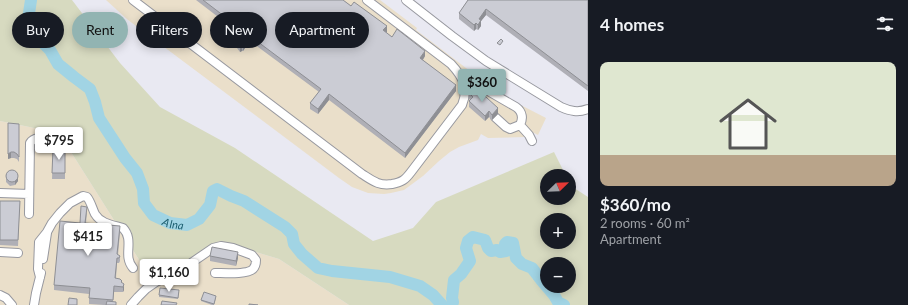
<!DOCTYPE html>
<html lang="en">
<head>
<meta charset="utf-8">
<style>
	body { margin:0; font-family:Lato,sans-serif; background:#20242c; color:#f1f3f6; height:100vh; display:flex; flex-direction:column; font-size:15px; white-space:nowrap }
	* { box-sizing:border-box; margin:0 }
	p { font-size:13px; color:#9ea1a6 }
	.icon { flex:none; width:22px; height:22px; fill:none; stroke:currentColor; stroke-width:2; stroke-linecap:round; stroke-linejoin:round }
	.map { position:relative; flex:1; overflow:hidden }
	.panel { display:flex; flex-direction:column; background:#171b24; width:320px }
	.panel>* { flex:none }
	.guide { position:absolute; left:12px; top:12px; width:380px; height:36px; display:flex; gap:8px }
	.needle { width:26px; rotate:67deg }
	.buttons { position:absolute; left:540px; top:169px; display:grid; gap:8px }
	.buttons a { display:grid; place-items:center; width:36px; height:36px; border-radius:50%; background:#171b24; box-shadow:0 2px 10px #0003; font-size:20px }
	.price { position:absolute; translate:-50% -34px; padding:0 9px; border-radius:4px; background:#fff; color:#222; font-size:13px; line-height:26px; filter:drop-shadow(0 1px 2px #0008) }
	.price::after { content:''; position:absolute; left:50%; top:24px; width:12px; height:9px; margin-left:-6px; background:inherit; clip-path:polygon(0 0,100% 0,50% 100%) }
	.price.selected { background:#92b4b2; color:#111 }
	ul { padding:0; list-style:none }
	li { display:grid; align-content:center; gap:8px; height:212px; padding:0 12px }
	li+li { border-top:1px solid #363941 }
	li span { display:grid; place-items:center; height:124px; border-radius:8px; color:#555 }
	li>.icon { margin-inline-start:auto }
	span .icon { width:72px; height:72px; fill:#fffc; stroke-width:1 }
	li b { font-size:17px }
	h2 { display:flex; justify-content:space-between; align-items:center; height:48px; padding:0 12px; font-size:17px }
	.tag { padding:0 14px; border-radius:18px; background:#171b24; box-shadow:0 2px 10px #0003; font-size:14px; line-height:36px }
	.tag.selected { background:#92b4b2; color:#111 }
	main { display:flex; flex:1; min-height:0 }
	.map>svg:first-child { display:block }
</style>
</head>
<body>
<main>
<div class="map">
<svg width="588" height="305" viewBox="0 0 588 305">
	<rect width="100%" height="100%" fill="#e9e9f2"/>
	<path fill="#eadfca" d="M106 0H380L417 28 416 30 491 87 511 100 546 118 538 135 532 132 525 137 488 138 481 134 478 140 459 147 450 152 439 161 423 176 404 190 391 193 384 194 368 193 352 187 339 178 128 20Z
		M0 121 59 133 143 266 219 241 279 259 349 305H0Z"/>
	<path fill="#d7dac0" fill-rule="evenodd" d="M0 0H72L120 63 160 107 235 148 373 241 413 228 436 202 554 152 566 176H547V198H569V182L571 186 588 197V305H349L279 259 219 241 164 281 143 266 59 133 0 121ZM547 220H569V242H547ZM547 264H569V286H547Z"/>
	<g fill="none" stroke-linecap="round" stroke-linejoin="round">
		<g stroke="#a1d4e4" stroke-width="12">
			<path id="s1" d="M31 0 28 20 35 30 40 40 50 50 58 64 74 77 90 89 95 102 99 118 125 158 137 173 143 189 144 203 153 215 170 223 187 225 199 219 210 205 213 191 217 189 231 196 244 201 285 227 292 234 294 244 302 254 318 268 332 271 390 277 420 286 433 295 442 305"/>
			<path d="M452 305 453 302 452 298 454 280 461 274 470 261 466 248 468 241 473 237 485 240 488 248 491 251 497 250 500 252 506 251 505 244 507 242 513 243 516 258 522 264 532 268 542 281 554 295 558 302 564 305"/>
		</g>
		<defs>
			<path id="minor" d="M133 0 362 174C373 181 379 186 392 184 402 182 405 180 411 172L462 105C469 88 463 77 451 64L367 0
				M406 0 452 36 486 61 561 107C570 111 578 113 588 109
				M463 81 471 82 476 84 516 107C523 112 523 119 520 125L510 129 506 127 495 117
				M520 125 529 135 532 141
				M0 193 29 194
				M29 214 30 143C35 135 47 139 55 139
				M0 252 18 253
				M43 259 47 233
				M40 277 38 269 39 242 47 232 52 223 60 213 70 203 83 196 87 197C91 202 92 208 95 214 101 224 113 225 123 228 135 241 122 255 133 268
				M0 295 6 298 12 305
				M34 305 36 293 41 273
				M131 305 138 297 146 289 156 282 181 270 213 248 221 246 233 248 252 255 256 260C256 264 255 267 253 269 247 275 223 273 215 273"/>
		</defs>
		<use href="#minor" stroke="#97989f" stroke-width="10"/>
		<use href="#minor" stroke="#fff" stroke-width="8"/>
	</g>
	<path fill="#afafb6" d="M196 0H343L387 32H386L392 37 425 56 423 60 456 91 405 158 329 100 318 114 310 109V103L319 92 250 41 243 51H242L240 52 237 48V39L239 33Z
		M468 0H588V91L486 15 481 21V26L478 30 476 29 474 31 459 19V13Z
		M469 93 498 114 492 120 489 117 485 121 469 107V101L470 100 469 99Z
		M19 124V162L17 159 14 158H11L8 159Z
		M53 149H65V179H52Z
		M6 174 18 181 15 185 10 186 6 182Z
		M0 201H20L18 246 0 245Z
		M87 212 86 223 120 232 118 255 120 256V261L119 263H117L116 278 122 283 124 290 123 292H114L113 302 116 305H104L89 304V294L54 290V285L80 223Z
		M210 256 238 258 236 266 210 261Z
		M179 292 178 299 159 297V295Z
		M216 298 214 305H212L201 301V300Z"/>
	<path fill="#8e8f94" d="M486 9V15L481 21V26L478 30V25L479 19Z
		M476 23V29L474 31V25Z
		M387 26V32L383 36V30Z
		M250 36V41L243 51V46Z
		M242 45V51L240 52V47Z
		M425 51V56L420 64V58Z
		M456 85V91L405 158V153Z
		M329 94V100L318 114V109Z
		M498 108V114L492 120V115Z
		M489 111V117L485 121V116Z
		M11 152V158L8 159V154Z
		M18 177V181L15 185V181Z
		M238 252V258L236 266V261Z
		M124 284V290L123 292V287Z"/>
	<path fill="#cbccd4" stroke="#8e8f94" d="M203 0H343L351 6 354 2 387 26 383 30 392 37 397 29 425 51 420 58 456 85 405 153 329 94 318 109 310 103 321 89 250 36 243 46 242 45 240 47 237 42V39L241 29Z
		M468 0H588V86L486 9 479 19 481 20 478 25 476 23 474 25 459 13Z
		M501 39 503 41 500 45 497 43Z
		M475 87 498 108 492 115 489 111 485 116 469 101 473 97 469 93Z
		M8 123 19 124V157L17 154 14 152H11L8 154Z
		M53 149H65V173H52Z
		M6 176a6 6 0 1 1 12 0a6 6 0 1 1-12 0Z
		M0 201H20L18 240H0Z
		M81 206 87 207 85 223 120 226 117 254 120 256 119 258H117L115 278 120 279 122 281 121 282 124 284 123 287 114 286 113 300 89 298 90 288 54 285 60 221 80 223Z
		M212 247 238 252 236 261 210 256Z
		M160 288 179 290 178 298 159 295Z
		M204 292 216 296 214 304 201 300Z
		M69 298 77 299V305H68Z
		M107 301 116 302V305H106Z
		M162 301 177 303 176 305H161Z
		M249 304 258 305H249Z"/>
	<g text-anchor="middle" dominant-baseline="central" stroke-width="4" stroke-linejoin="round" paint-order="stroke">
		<g font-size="11" font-style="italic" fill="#1c5e6f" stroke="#f6f7ff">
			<text stroke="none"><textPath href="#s1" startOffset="280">Alna</textPath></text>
		</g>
	</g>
</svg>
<div class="buttons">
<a><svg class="needle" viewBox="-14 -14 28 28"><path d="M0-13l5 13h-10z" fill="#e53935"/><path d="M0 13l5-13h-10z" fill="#9ea1a6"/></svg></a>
<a>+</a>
<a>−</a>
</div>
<b class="price selected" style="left:482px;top:103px">$360</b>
<b class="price" style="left:59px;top:161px">$795</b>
<b class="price" style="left:88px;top:257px">$415</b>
<b class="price" style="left:169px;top:293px">$1,160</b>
<div class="guide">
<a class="tag">Buy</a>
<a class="tag selected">Rent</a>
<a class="tag">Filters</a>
<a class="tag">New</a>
<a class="tag">Apartment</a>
</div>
</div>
<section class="panel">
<h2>4 homes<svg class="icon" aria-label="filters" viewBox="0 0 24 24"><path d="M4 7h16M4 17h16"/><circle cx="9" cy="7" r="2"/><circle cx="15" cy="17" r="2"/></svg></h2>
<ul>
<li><span style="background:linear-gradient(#dfe7d0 75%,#b9a48a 0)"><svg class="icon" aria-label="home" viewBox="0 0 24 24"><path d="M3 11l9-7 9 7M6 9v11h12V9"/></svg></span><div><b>$360/mo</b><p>2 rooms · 60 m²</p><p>Apartment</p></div></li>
</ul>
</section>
</main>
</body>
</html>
